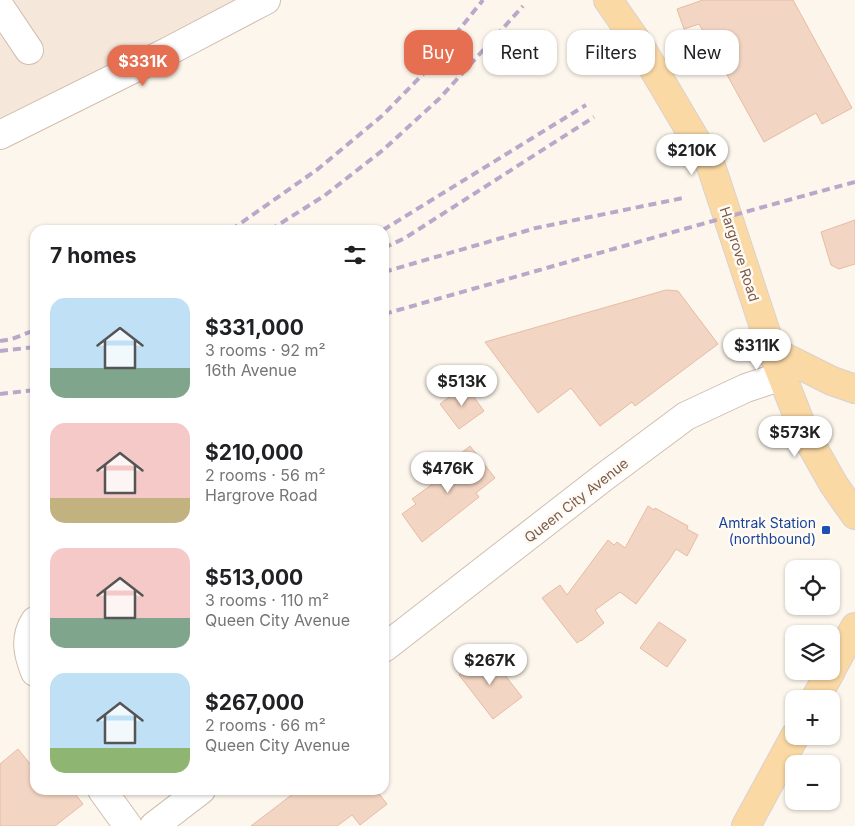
<!DOCTYPE html>
<html lang="en">
<head>
<meta charset="utf-8">
<style>
	body { margin:0; font-family:Inter,sans-serif; background:#f2f2f2; color:#202124; height:100vh; display:flex; flex-direction:column; font-size:19px; white-space:nowrap }
	* { box-sizing:border-box; margin:0 }
	p { font-size:16px; color:#757577 }
	.icon { flex:none; width:28px; height:28px; fill:none; stroke:currentColor; stroke-width:2; stroke-linecap:round; stroke-linejoin:round }
	.map { position:relative; flex:1; overflow:hidden }
	.details { position:absolute; left:30px; top:225px; width:359px; height:570px; display:flex; flex-direction:column; background:#fff; border-radius:15px; box-shadow:0 1px 4px #0004 }
	.details>* { flex:none }
	.hud { position:absolute; left:404px; top:30px; width:376px; height:45px; display:flex; gap:10px }
	.tools { position:absolute; left:785px; top:560px; display:grid; gap:10px }
	.tools a { display:grid; place-items:center; width:55px; height:55px; border-radius:10px; background:#fff; box-shadow:0 1px 4px #0004; font-size:25px }
	.price { position:absolute; translate:-50% -42px; padding:0 11px; border-radius:18px; background:#fff; color:#222; font-size:16px; line-height:32px; filter:drop-shadow(0 1px 2px #0008) }
	.price::after { content:''; position:absolute; left:50%; top:30px; width:15px; height:11px; margin-left:-8px; background:inherit; clip-path:polygon(0 0,100% 0,50% 100%) }
	.price.selected { background:#e76f51; color:#fff }
	ul { padding:0; list-style:none }
	li { display:flex; align-items:center; gap:15px; height:125px; padding:0 20px }
	li span { display:grid; place-items:center; flex:none; width:140px; height:100px; border-radius:15px; color:#555 }
	li>.icon { margin-inline-start:auto }
	span .icon { width:60px; height:60px; fill:#fffc; stroke-width:1 }
	li b { font-size:21px }
	h2 { display:flex; justify-content:space-between; align-items:center; height:60px; padding:0 20px; font-size:21px }
	.tag { padding:0 18px; border-radius:15px; background:#fff; box-shadow:0 1px 4px #0004; font-size:18px; line-height:45px }
	.tag.selected { background:#e76f51; color:#fff }
	.map>svg:first-child { display:block }
</style>
</head>
<body>
<div class="map">
<svg width="855" height="826" viewBox="0 0 855 826">
	<rect width="100%" height="100%" fill="#fdf6ec"/>
	<path fill="#f5e8da" d="M0 0H236L0 122Z"/>
	<path fill="#f3d5c3" stroke="#e6bba3" d="M703 0H793L852 108 822 124 816 113 764 142 699 24 684 29 677 9Z
		M855 220V264L839 269 831 265 821 232Z
		M666 290 678 291 718 344 635 406 632 402 600 426 571 388 538 413 485 342Z
		M465 385 484 411 459 429 440 404Z
		M470 446 495 478 476 493 479 497 422 542 402 514 416 504 412 499 434 483 430 478Z
		M648 506 654 510 655 508 688 526 687 529 698 535 687 556 676 549 669 560 636 604 620 592 595 610 604 623 581 641V640L577 643 542 598 560 585 567 595 608 540 614 545 617 542 625 548Z
		M659 622 686 640 667 667 640 648Z
		M487 652 522 697 493 719 459 675Z
		M18 749 35 770V790H72L83 804 55 826H0V764Z
		M298 790H376L387 804 360 825 352 815 337 826H251Z"/>
	<g fill="none" stroke-linecap="round" stroke-linejoin="round">
		<defs>
			<path id="minor" d="M0 7 29 50
				M0 135 167 52 266 0
				M35 621C24 638 28 654 35 672
				M384 648 604 477 686 416 746 388 782 376
				M102 790 128 826
				M154 826 201 790"/>
			<path id="major" d="M608 0 640 46 711 166 772 351 804 432 834 485 855 515
				M772 351 832 381 855 389
				M831 670 855 627
				M815 699 831 671
				M746 826 795 736"/>
		</defs>
		<use href="#minor" stroke="#d1beb0" stroke-width="30"/>
		<use href="#major" stroke="#dad1cd" stroke-width="30"/>
		<use href="#minor" stroke="#fff" stroke-width="28"/>
		<use href="#major" stroke="#fbd9a5" stroke-width="28"/>
		<path stroke="#b9a8c9" stroke-width="4" stroke-dasharray="8 5" stroke-linecap="butt" d="M231 230 318 169 383 115 426 71 483 0
			M270 230 324 196 383 150 440 98 523 6
			M383 230 586 105
			M384 248 405 238 594 117
			M384 272 536 228 683 198
			M384 314C541 270 698 224 855 182
			M0 341 12 339 35 330
			M0 351 35 347
			M0 394 35 390"/>
	</g>
	<rect fill="#1a4fb4" stroke="#fffaf3" stroke-width="2" x="821" y="525" width="10" height="10" rx="2.5"/>
	<g text-anchor="middle" dominant-baseline="central" stroke-width="5" stroke-linejoin="round" paint-order="stroke">
		<g font-size="14" fill="#7a5c4d" stroke="#fffaf3">
			<text transform="translate(740 254) rotate(72)">Hargrove Road</text>
			<text transform="translate(576 500) rotate(-38)">Queen City Avenue</text>
		</g>
		<g font-size="14" fill="#164399" stroke="#fffaf3" text-anchor="end">
			<text x="816" y="522">Amtrak Station<tspan x="816" dy="16">(northbound)</tspan></text>
		</g>
	</g>
</svg>
<div class="tools">
<a><svg class="icon" aria-label="locate" viewBox="0 0 24 24"><circle cx="12" cy="12" r="6"/><path d="M12 2v4M12 18v4M2 12h4M18 12h4"/></svg></a>
<a><svg class="icon" aria-label="layers" viewBox="0 0 24 24"><path d="M12 4l9 5-9 5-9-5zM3 14l9 5 9-5"/></svg></a>
<a>+</a>
<a>−</a>
</div>
<b class="price selected" style="left:143px;top:87px">$331K</b>
<b class="price" style="left:692px;top:176px">$210K</b>
<b class="price" style="left:757px;top:371px">$311K</b>
<b class="price" style="left:462px;top:407px">$513K</b>
<b class="price" style="left:795px;top:458px">$573K</b>
<b class="price" style="left:448px;top:494px">$476K</b>
<b class="price" style="left:490px;top:686px">$267K</b>
<div class="hud">
<a class="tag selected">Buy</a>
<a class="tag">Rent</a>
<a class="tag">Filters</a>
<a class="tag">New</a>
</div>
<section class="details">
<h2>7 homes<svg class="icon" aria-label="filters" viewBox="0 0 24 24"><path d="M4 7h16M4 17h16"/><circle cx="9" cy="7" r="2"/><circle cx="15" cy="17" r="2"/></svg></h2>
<ul>
<li><span style="background:linear-gradient(#bfe0f5 70%,#7fa58c 0)"><svg class="icon" aria-label="home" viewBox="0 0 24 24"><path d="M3 11l9-7 9 7M6 9v11h12V9"/></svg></span><div><b>$331,000</b><p>3 rooms · 92 m²</p><p>16th Avenue</p></div></li>
<li><span style="background:linear-gradient(#f6c9c9 75%,#c2b280 0)"><svg class="icon" aria-label="home" viewBox="0 0 24 24"><path d="M3 11l9-7 9 7M6 9v11h12V9"/></svg></span><div><b>$210,000</b><p>2 rooms · 56 m²</p><p>Hargrove Road</p></div></li>
<li><span style="background:linear-gradient(#f6c9c9 70%,#7fa58c 0)"><svg class="icon" aria-label="home" viewBox="0 0 24 24"><path d="M3 11l9-7 9 7M6 9v11h12V9"/></svg></span><div><b>$513,000</b><p>3 rooms · 110 m²</p><p>Queen City Avenue</p></div></li>
<li><span style="background:linear-gradient(#bfe0f5 75%,#8fb573 0)"><svg class="icon" aria-label="home" viewBox="0 0 24 24"><path d="M3 11l9-7 9 7M6 9v11h12V9"/></svg></span><div><b>$267,000</b><p>2 rooms · 66 m²</p><p>Queen City Avenue</p></div></li>
</ul>
</section>
</div>
</body>
</html>
